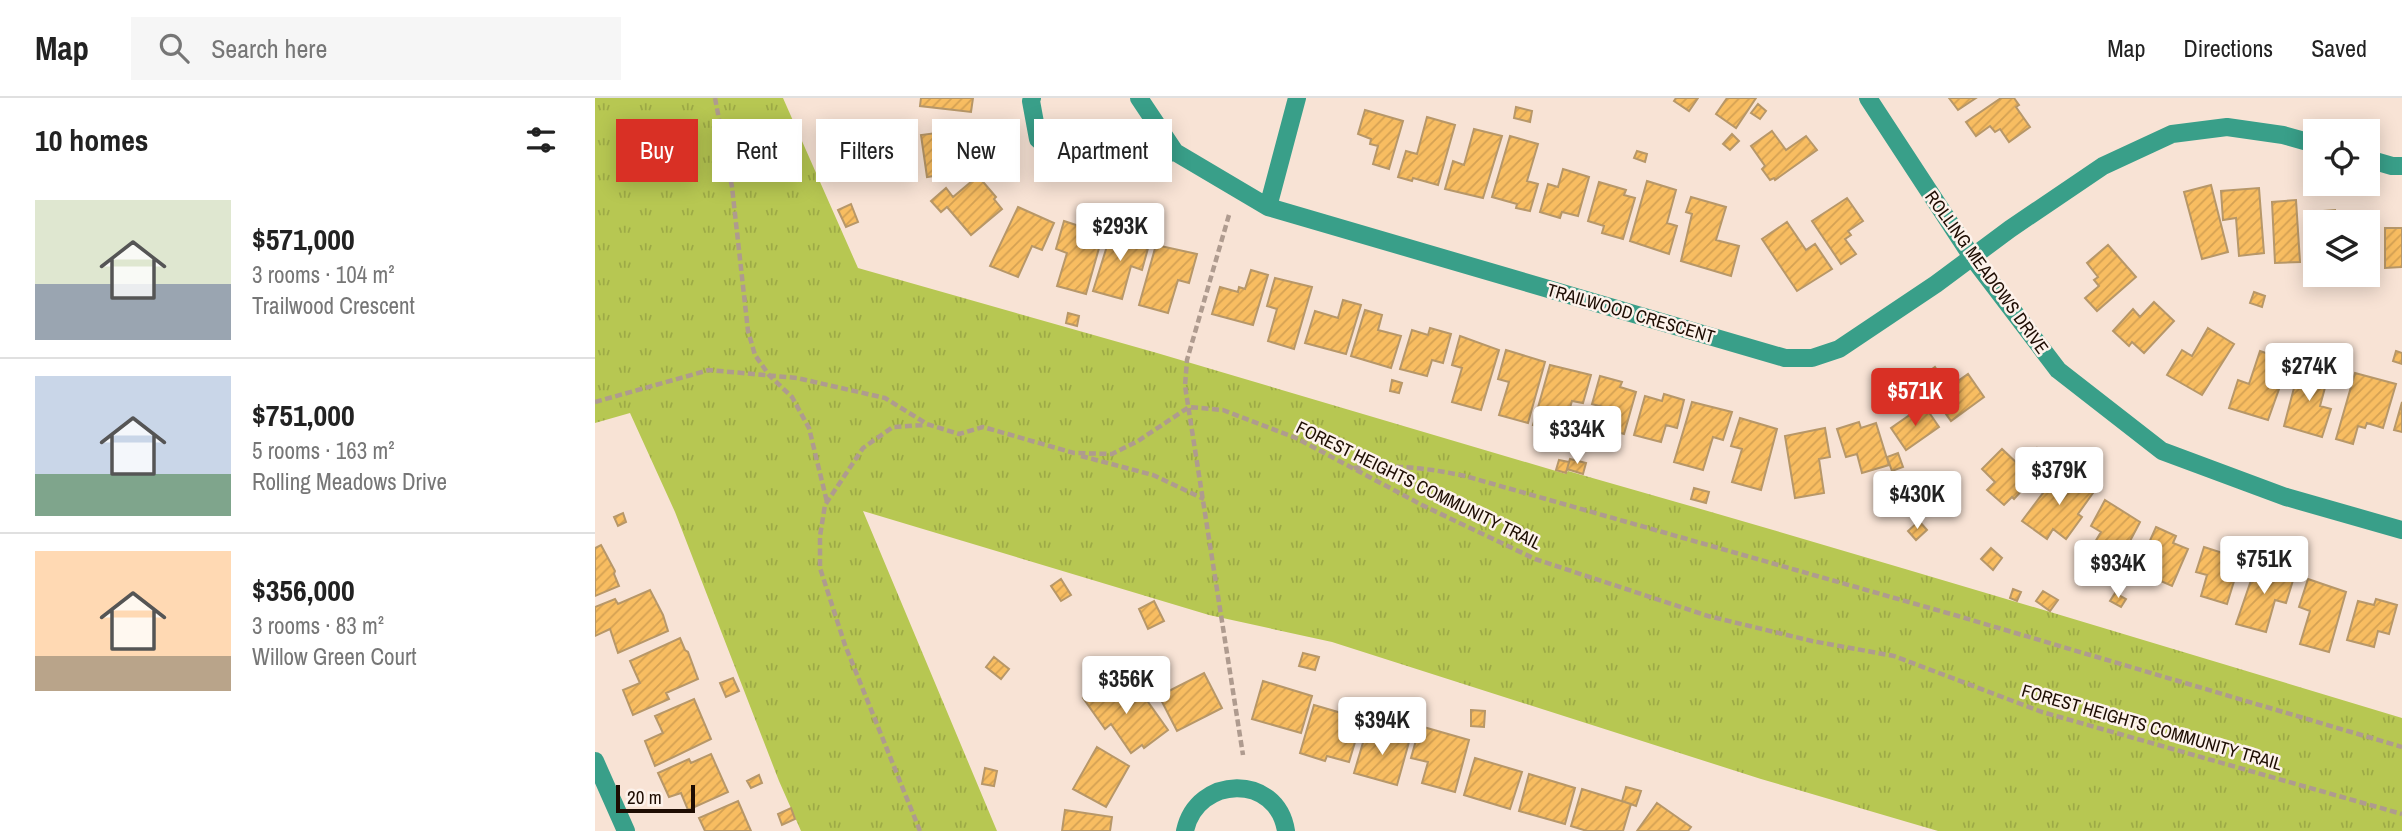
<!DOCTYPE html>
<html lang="en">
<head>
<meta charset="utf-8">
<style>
	body { margin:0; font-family:"Archivo Narrow",sans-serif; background:#f6f6f6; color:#222; height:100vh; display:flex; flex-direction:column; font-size:26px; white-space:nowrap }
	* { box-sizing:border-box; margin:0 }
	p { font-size:23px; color:#767676 }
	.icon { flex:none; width:38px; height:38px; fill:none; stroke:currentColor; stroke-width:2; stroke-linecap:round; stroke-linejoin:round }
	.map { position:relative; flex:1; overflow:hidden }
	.drawer { display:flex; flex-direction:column; background:#fff; width:595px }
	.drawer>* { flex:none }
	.banner { position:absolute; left:21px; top:21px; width:665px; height:63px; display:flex; gap:14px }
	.tools { position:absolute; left:1708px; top:21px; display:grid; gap:14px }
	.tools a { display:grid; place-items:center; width:77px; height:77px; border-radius:0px; background:#fff; box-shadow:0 4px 18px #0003; font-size:35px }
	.scale { position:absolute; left:21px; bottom:18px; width:79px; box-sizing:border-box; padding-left:7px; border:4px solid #1e0d03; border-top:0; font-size:19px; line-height:24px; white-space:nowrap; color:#1e0d03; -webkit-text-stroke:5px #fdf2eb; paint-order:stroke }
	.price { position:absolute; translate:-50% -60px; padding:0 16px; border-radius:7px; background:#fff; color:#222; font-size:23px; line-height:46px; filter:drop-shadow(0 2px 4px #0008) }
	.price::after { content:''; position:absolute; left:50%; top:42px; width:21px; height:16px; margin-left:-10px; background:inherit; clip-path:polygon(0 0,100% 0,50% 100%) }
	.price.active { background:#d93025; color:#fff }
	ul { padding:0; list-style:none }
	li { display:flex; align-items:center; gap:21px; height:175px; padding:0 35px }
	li+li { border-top:2px solid #e0e0e0 }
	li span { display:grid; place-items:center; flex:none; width:196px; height:140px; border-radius:0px; color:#555 }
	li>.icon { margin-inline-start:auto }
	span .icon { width:84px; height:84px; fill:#fffc; stroke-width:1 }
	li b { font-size:30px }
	h2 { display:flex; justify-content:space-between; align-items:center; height:84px; padding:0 35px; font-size:30px }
	.pill { padding:0 24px; border-radius:0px; background:#fff; box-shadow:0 4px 18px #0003; font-size:24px; line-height:63px }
	.pill.active { background:#d93025; color:#fff }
	header { display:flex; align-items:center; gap:42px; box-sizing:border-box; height:98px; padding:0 35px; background:#fff; border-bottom:2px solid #e0e0e0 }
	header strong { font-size:33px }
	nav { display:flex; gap:38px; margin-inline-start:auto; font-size:24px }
	.search { width:490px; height:63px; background:#f6f6f6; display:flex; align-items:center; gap:18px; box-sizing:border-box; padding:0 24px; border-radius:0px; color:#767676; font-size:26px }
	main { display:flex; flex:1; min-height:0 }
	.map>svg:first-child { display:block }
</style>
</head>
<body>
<header>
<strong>Map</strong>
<div class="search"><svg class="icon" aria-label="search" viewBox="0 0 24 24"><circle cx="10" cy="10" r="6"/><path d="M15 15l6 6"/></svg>Search here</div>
<nav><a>Map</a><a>Directions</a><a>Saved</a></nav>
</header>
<main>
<section class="drawer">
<h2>10 homes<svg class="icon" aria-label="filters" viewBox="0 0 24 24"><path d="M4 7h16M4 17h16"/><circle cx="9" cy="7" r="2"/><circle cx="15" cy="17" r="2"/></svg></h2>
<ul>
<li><span style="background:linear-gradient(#dfe7d0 60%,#9aa5b1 0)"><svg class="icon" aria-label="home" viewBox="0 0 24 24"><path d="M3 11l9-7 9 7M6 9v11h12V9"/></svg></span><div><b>$571,000</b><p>3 rooms · 104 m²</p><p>Trailwood Crescent</p></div></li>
<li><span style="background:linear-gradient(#c9d6e8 70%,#7fa58c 0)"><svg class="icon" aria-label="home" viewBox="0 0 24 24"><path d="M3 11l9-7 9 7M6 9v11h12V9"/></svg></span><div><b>$751,000</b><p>5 rooms · 163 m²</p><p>Rolling Meadows Drive</p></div></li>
<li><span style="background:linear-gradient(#ffd9b3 75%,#b9a48a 0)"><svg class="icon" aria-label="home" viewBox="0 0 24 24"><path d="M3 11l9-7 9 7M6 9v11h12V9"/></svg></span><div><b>$356,000</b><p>3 rooms · 83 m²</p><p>Willow Green Court</p></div></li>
</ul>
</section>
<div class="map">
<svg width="1807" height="733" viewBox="0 0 1807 733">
	<defs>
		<pattern id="grass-tufts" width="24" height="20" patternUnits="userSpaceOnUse" patternTransform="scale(1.75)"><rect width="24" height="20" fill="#b7c752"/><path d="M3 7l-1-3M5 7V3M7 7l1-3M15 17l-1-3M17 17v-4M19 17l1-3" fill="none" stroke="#9daa46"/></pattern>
		<pattern id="building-hatch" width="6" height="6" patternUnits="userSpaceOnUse" patternTransform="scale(1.75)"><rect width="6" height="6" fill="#f8bd61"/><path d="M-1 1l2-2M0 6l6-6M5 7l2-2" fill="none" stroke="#d4a153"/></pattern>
	</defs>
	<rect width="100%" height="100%" fill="#f8e3d5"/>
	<path fill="url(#grass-tufts)" d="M0 0H188L263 170 562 255 971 376 973 373C1252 452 1529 536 1807 620V733H1343L1166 681 737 544 614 517 268 413 402 733H206L184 683 80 414 35 315 0 325Z"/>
	<path fill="url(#building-hatch)" stroke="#b79768" stroke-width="2" d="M326 0H378L376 14 325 8Z
		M1081 0H1103L1094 13 1079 3Z
		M1132 0H1161L1141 30 1121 16Z
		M1354 0H1381L1363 12Z
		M1406 0H1419L1424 7 1421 9 1435 29 1414 44 1405 31 1400 34 1395 28 1381 38 1371 24Z
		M1163 6 1171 13 1165 21 1156 15Z
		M921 9 937 13 935 24 919 20Z
		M770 12 808 23 794 71 778 66 783 48 775 46 776 41 763 36Z
		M832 19 860 27 843 87 818 80 817 83 803 79 811 53 822 56Z
		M378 30 381 48 356 51 359 75 332 79 326 37Z
		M879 31 907 38 888 100 850 91 858 63 869 67Z
		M1177 33 1191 52 1211 38 1222 52 1180 82 1179 80 1175 82 1167 71 1170 68 1156 48Z
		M1137 36 1144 43 1135 52 1128 46Z
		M915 38 943 46 932 83 943 86 935 113 921 110 922 106 897 99Z
		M1042 53 1052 56 1050 64 1039 60Z
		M968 71 994 79 983 118 967 114 965 120 945 114 953 86 963 89Z
		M383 78 401 99 399 101 407 111 376 137 352 109 346 114 336 103 351 90 358 99Z
		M1052 83 1081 92 1072 125 1082 128 1074 156 1035 143Z
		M1004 84 1031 92 1029 97 1040 100 1028 141 1007 135 1009 128 993 123Z
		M1616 87 1633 154 1607 161 1589 94Z
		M1664 90 1669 155 1644 158 1641 120 1628 122 1626 93Z
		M1096 99 1131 109 1121 142 1144 148 1136 178 1086 163 1097 116 1091 114Z
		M1252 100 1268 123 1253 133 1256 137 1250 141 1261 156 1246 166 1217 123Z
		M1701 102 1705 164 1680 165 1677 104Z
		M256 106 263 124 251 129 243 112Z
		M423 109 459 125 447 152 437 148 423 179 395 168Z
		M1740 112V124H1720V151H1715L1714 137H1717L1716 114Z
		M1775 122 1778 161 1773 162V124L1754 123Z
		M469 123 508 136 491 196 462 188 472 155 461 151Z
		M1192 124 1211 152 1220 146 1237 171 1202 193 1167 141Z
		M1790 130H1807V169L1790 170Z
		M517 132 555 143 547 172 536 168 527 201 498 193Z
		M561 147 602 156 594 185 583 182 573 215 544 207Z
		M1513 147 1541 179 1502 213 1490 200 1504 188 1499 182 1503 179 1492 165Z
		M656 172 673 177 658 227 617 216 625 189 643 194 644 189 650 191Z
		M680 180 717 189 699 251 673 243 682 211 672 208Z
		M1659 194 1670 198 1667 209 1655 205Z
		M748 202 766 207 751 256 710 245 720 213 743 220Z
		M1559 204 1579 223 1549 255 1537 244 1534 248 1518 233 1538 211 1545 219Z
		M770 212 787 217 783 232 806 238 796 270 756 258Z
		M473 215 484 218 482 228 471 225Z
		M835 230 856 236 848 265 837 262 832 278 805 271 817 232 833 237Z
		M1613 230 1639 246 1607 297 1572 277 1587 252 1597 258Z
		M865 238 904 252 886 312 857 304 867 270 857 267Z
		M911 252 950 264 933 325 904 317 914 284 903 281Z
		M1665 253 1694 263 1673 322 1634 310 1643 282 1654 286Z
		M1801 253 1807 255V266L1798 263Z
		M955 267 996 277 988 305 977 303 967 336 938 327Z
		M1705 267 1734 275 1725 308 1736 311 1727 339 1689 328Z
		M1340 269 1351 285 1357 281 1360 285 1373 276 1389 299 1356 323 1325 280Z
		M1760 275 1801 286 1788 330 1772 325 1770 330 1763 328 1758 346 1741 341Z
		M1005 278 1027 284 1025 289 1041 294 1029 336 1002 328 1008 309 997 306Z
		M797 282 807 285 804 295 795 293Z
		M1069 296 1089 302 1082 330 1071 327 1066 344 1039 337 1050 298 1067 303Z
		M1097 304 1137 314 1128 342 1118 339 1108 372 1079 364Z
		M1807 304V334L1799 332Z
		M1329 307 1344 329 1311 352 1296 330Z
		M1145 320 1182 331 1166 392 1137 384 1147 351 1136 348Z
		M1264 324 1266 330 1281 325 1294 367 1267 375 1262 356 1251 359 1242 331Z
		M1230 330 1235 359 1224 361 1229 395 1200 400 1190 338Z
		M1442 350 1455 362 1419 401 1417 399 1409 407 1392 392 1400 384 1387 371 1407 351 1425 368Z
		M1303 355 1308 369 1297 373 1292 359Z
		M975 361 991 365 988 376 972 371Z
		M964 362 974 364 971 375 961 372Z
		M1466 371 1498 395 1483 416 1487 419 1471 441 1458 431 1452 441 1427 423Z
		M1099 390 1114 394 1111 405 1096 401Z
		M1510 402 1545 424 1534 445 1537 447 1531 459 1527 456 1514 479 1488 464 1506 434 1496 428Z
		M28 415 31 424 23 428 19 419Z
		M1324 423 1332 432 1321 442 1313 433Z
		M1561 429 1581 438 1578 445 1593 451 1577 488 1552 477 1559 460 1549 456Z
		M6 447 20 473 19 476 24 488 0 498V450Z
		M1609 449 1631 456 1628 463 1644 467 1632 506 1606 498 1612 477 1601 474Z
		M1396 450 1407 460 1398 472 1386 461Z
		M1662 465 1700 476 1691 505 1680 502 1671 534 1641 526Z
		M466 481 476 497 466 503 456 488Z
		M1713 481 1751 494 1734 554 1705 546 1715 513 1704 509Z
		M1418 491 1426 494 1422 503 1415 500Z
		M55 492 68 517 73 533 23 555 15 531 0 538V509L20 501 23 506Z
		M1448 493 1463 502 1455 513 1441 503Z
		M1520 495 1531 501 1526 509 1515 503Z
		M1781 501 1802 507 1794 536 1783 533 1779 549 1752 542 1763 503 1779 507Z
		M559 503 569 523 553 531 544 511Z
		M85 540 90 552 93 554 103 581 71 595 74 601 38 617 28 592 45 585 35 563Z
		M708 555 724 559 720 572 704 568Z
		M399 559 414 571 406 581 391 569Z
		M609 575 627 610 582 633 564 598Z
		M518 579 531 598 528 601 532 608 548 597 573 632 549 650 547 647 536 655 516 626 510 631 488 600Z
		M138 580 144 593 131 599 125 585Z
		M668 583 717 598 706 635 657 621Z
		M99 601 116 641 60 668 50 643 68 635 60 618Z
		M719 607 767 621 754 664 732 658 730 663 705 655Z
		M876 612 890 613 889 629 876 628Z
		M825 628 874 642 860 694 827 685 833 664 816 660Z
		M772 631 814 644 802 687 759 675Z
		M502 649 534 668 511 709 478 691Z
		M116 656 133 694 93 712 86 695 74 699 63 675 94 661 96 665Z
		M880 660 927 674 915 711 869 697Z
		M390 670 402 673 399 688 387 686Z
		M934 676 980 690 970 726 924 713Z
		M164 677 167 685 156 690 152 683Z
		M1031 689 1046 693 1041 708 1027 703Z
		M987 691 1036 706 1028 733H992L976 728Z
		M143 703 156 733H110L104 720Z
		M1062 705 1096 729 1093 733H1042Z
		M196 710 200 721 187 727 183 716Z
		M470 712 517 719 515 733H467Z"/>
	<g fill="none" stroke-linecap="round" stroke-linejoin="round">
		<path stroke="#af9b8f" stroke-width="4.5" stroke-dasharray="7 3.5" stroke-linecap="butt" d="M120 0 137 89 153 233 160 257 174 277 197 299 214 330 232 404
			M634 117 592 262 590 288 648 657
			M0 304 114 272 202 280 290 300 332 326 364 336 388 329 479 355 517 356 543 343 594 309 628 312 701 340 827 407 940 461 1113 518 1217 543 1299 558 1447 614 1807 716
			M486 358 558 377 609 401
			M759 370C797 366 833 370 870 378L1363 518 1807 649
			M325 733 250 547 225 470V438L230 407 268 350 298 329 330 327"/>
		<path stroke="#399f89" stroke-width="18" d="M437 0 436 3 443 41 464 60 497 69 580 54
			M544 0 580 54 673 109 1190 260H1217L1244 251 1341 186 1415 131 1508 68 1577 36 1632 29 1688 37 1720 46
			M1273 0 1377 159 1463 272 1567 353 1691 399 1807 432
			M1773 61 1797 68H1807
			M673 109 702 0
			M0 663 31 733
			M590 733C602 677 682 675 691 733"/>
	</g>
	<g text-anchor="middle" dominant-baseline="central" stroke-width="5" stroke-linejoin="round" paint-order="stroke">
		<g font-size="18" fill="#1e0d03" stroke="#fdf2eb">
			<text transform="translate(1392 174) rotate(54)">ROLLING MEADOWS DRIVE</text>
			<text transform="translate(1036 215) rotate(16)">TRAILWOOD CRESCENT</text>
			<text transform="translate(824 387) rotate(26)">FOREST HEIGHTS COMMUNITY TRAIL</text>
			<text transform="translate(1557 629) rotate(16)">FOREST HEIGHTS COMMUNITY TRAIL</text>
		</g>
	</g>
</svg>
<div class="tools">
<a><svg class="icon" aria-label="locate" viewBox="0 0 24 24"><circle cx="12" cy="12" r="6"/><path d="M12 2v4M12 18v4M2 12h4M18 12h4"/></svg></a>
<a><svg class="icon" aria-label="layers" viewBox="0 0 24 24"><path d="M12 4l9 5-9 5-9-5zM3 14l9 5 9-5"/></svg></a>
</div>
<div class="scale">20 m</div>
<b class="price" style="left:525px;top:165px">$293K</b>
<b class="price" style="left:1714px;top:305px">$274K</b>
<b class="price active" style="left:1320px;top:330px">$571K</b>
<b class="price" style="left:982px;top:368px">$334K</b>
<b class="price" style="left:1464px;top:409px">$379K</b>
<b class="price" style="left:1322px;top:433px">$430K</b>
<b class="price" style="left:1669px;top:498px">$751K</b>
<b class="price" style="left:1523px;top:502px">$934K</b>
<b class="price" style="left:531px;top:618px">$356K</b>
<b class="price" style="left:787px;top:659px">$394K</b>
<div class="banner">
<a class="pill active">Buy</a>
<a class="pill">Rent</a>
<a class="pill">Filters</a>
<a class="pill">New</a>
<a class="pill">Apartment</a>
</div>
</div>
</main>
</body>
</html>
